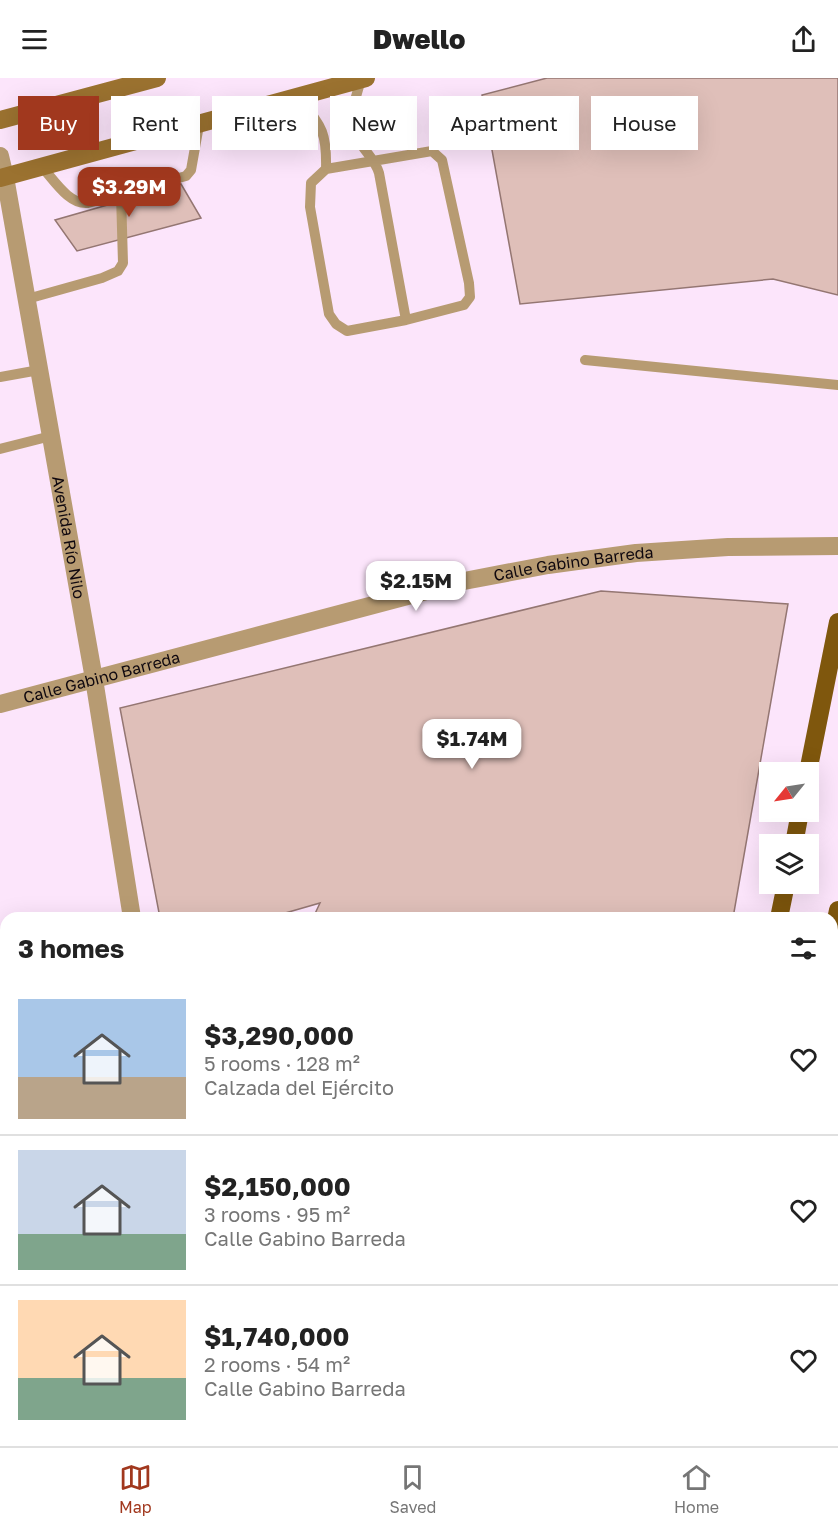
<!DOCTYPE html>
<html lang="en">
<head>
<meta charset="utf-8">
<style>
	body { margin:0; font-family:"Golos Text",sans-serif; background:#f2f2f2; color:#222; height:100vh; display:flex; flex-direction:column; font-size:22px; white-space:nowrap }
	* { box-sizing:border-box; margin:0 }
	p { font-size:20px; color:#767676 }
	.icon { flex:none; width:33px; height:33px; fill:none; stroke:currentColor; stroke-width:2; stroke-linecap:round; stroke-linejoin:round }
	.map { position:relative; flex:1; overflow:hidden }
	.details { position:absolute; left:0px; top:834px; width:838px; height:534px; display:flex; flex-direction:column; background:#fff; border-radius:18px 18px 0 0; box-shadow:0 6px 24px #0002 }
	.details>* { flex:none }
	.hud { position:absolute; left:18px; top:18px; width:802px; height:54px; display:flex; gap:12px }
	.needle { width:39px; rotate:240deg }
	.controls { position:absolute; left:759px; top:684px; display:grid; gap:12px }
	.controls a { display:grid; place-items:center; width:60px; height:60px; border-radius:0px; background:#fff; box-shadow:0 6px 24px #0002; font-size:30px }
	.price { position:absolute; translate:-50% -51px; padding:0 14px; border-radius:12px; background:#fff; color:#222; font-size:20px; line-height:39px; filter:drop-shadow(0 2px 3px #0008) }
	.price::after { content:''; position:absolute; left:50%; top:36px; width:18px; height:14px; margin-left:-9px; background:inherit; clip-path:polygon(0 0,100% 0,50% 100%) }
	.price.selected { background:#a1381e; color:#fff }
	ul { padding:0; list-style:none }
	li { display:flex; align-items:center; gap:18px; height:150px; padding:0 18px }
	li+li { border-top:2px solid #e0e0e0 }
	li span { display:grid; place-items:center; flex:none; width:168px; height:120px; border-radius:0px; color:#555 }
	li>.icon { margin-inline-start:auto }
	span .icon { width:72px; height:72px; fill:#fffc; stroke-width:1 }
	li b { font-size:26px }
	h2 { display:flex; justify-content:space-between; align-items:center; height:72px; padding:0 18px; font-size:26px }
	.chip { padding:0 21px; border-radius:0px; background:#fff; box-shadow:0 6px 24px #0002; font-size:21px; line-height:54px }
	.chip.selected { background:#a1381e; color:#fff }
	header { display:flex; justify-content:space-between; align-items:center; height:78px; padding:0 18px; background:#fff; font-size:27px; font-weight:800 }
	.dock { display:flex; justify-content:space-around; align-items:center; height:84px; border-top:2px solid #e0e0e0; background:#fff; font-size:16px; color:#767676 }
	.dock a { display:grid; justify-items:center; gap:3px }
	.dock .selected { color:#a1381e }
	.map>svg:first-child { display:block }
</style>
</head>
<body>
<header><svg class="icon" aria-label="menu" viewBox="0 0 24 24"><path d="M4 6h16M4 12h16M4 18h16"/></svg>Dwello<svg class="icon" aria-label="share" viewBox="0 0 24 24"><path d="M12 15V3M7 8l5-5 5 5M5 13v7h14v-7"/></svg></header>
<div class="map">
<svg width="838" height="1368" viewBox="0 0 838 1368">
	<rect width="100%" height="100%" fill="#fce5fb"/>
	<path fill="#dfbfb9" stroke="#947672" stroke-width="1.5" d="M547 0H838V217L773 201 520 226 482 17Z
		M181 106 201 140 77 173 55 142Z
		M601 513 788 526 733 840H313L320 825 268 840H160L120 630Z
		M837 1044 838 1368H771L772 1362H832V1067Z"/>
	<g fill="none" stroke-linecap="round" stroke-linejoin="round">
		<path stroke="#b79b72" stroke-width="10" d="M361 1C355 25 344 44 361 66 368 77 375 82 379 95L406 242 347 253 336 246 329 236 310 129 311 105 326 91 432 73 442 82 469 205 470 219 464 227 406 242
			M297 18C321 48 327 52 326 91
			M42 89C54 102 69 127 88 125L186 98 191 92 199 47
			M27 221 102 200 118 193 123 185 121 116
			M585 282 838 307
			M0 299 39 292
			M0 371 51 358
			M0 1229 6 1228"/>
		<g stroke="#b79b72" stroke-width="18">
			<path id="s1" d="M5 99 94 601 132 840"/>
			<path id="s2" d="M0 626 464 503 548 487 636 475 728 469 838 468"/>
			<path d="M832 1008 838 1010"/>
			<path d="M0 1066 6 1065"/>
			<path d="M214 1362 215 1368"/>
		</g>
		<path stroke="#b79b72" stroke-width="18" d="M0 78 5 99"/>
		<path stroke="#9b7230" stroke-width="18" d="M0 42 157 0
			M0 100 366 0"/>
		<path stroke="#7f570d" stroke-width="18" d="M808 694 838 544
			M794 766 800 734
			M779 840 786 806
			M832 862 838 832
			M676 1368 677 1362
			M729 1368 731 1362"/>
	</g>
	<g text-anchor="middle" dominant-baseline="central" stroke-width="4.5" stroke-linejoin="round" paint-order="stroke">
		<g font-size="16" fill="#0f080f" stroke="#fff">
			<text stroke="none"><textPath href="#s1" startOffset="366">Avenida Río Nilo</textPath></text>
			<text stroke="none"><textPath href="#s2" startOffset="591">Calle Gabino Barreda</textPath></text>
			<text stroke="none"><textPath href="#s2" startOffset="105">Calle Gabino Barreda</textPath></text>
		</g>
	</g>
</svg>
<div class="controls">
<a><svg class="needle" viewBox="-14 -14 28 28"><path d="M0-13l5 13h-10z" fill="#e53935"/><path d="M0 13l5-13h-10z" fill="#767676"/></svg></a>
<a><svg class="icon" aria-label="layers" viewBox="0 0 24 24"><path d="M12 4l9 5-9 5-9-5zM3 14l9 5 9-5"/></svg></a>
</div>
<b class="price selected" style="left:129px;top:140px">$3.29M</b>
<b class="price" style="left:416px;top:534px">$2.15M</b>
<b class="price" style="left:472px;top:692px">$1.74M</b>
<div class="hud">
<a class="chip selected">Buy</a>
<a class="chip">Rent</a>
<a class="chip">Filters</a>
<a class="chip">New</a>
<a class="chip">Apartment</a>
<a class="chip">House</a>
</div>
<section class="details">
<h2>3 homes<svg class="icon" aria-label="filters" viewBox="0 0 24 24"><path d="M4 7h16M4 17h16"/><circle cx="9" cy="7" r="2"/><circle cx="15" cy="17" r="2"/></svg></h2>
<ul>
<li><span style="background:linear-gradient(#a9c7e8 65%,#b9a48a 0)"><svg class="icon" aria-label="home" viewBox="0 0 24 24"><path d="M3 11l9-7 9 7M6 9v11h12V9"/></svg></span><div><b>$3,290,000</b><p>5 rooms · 128 m²</p><p>Calzada del Ejército</p></div><svg class="icon" aria-label="heart" viewBox="0 0 24 24"><path d="M12 20l-8-8c-3-5 5-10 8-4 3-6 11-1 8 4z"/></svg></li>
<li><span style="background:linear-gradient(#c9d6e8 70%,#7fa58c 0)"><svg class="icon" aria-label="home" viewBox="0 0 24 24"><path d="M3 11l9-7 9 7M6 9v11h12V9"/></svg></span><div><b>$2,150,000</b><p>3 rooms · 95 m²</p><p>Calle Gabino Barreda</p></div><svg class="icon" aria-label="heart" viewBox="0 0 24 24"><path d="M12 20l-8-8c-3-5 5-10 8-4 3-6 11-1 8 4z"/></svg></li>
<li><span style="background:linear-gradient(#ffd9b3 65%,#7fa58c 0)"><svg class="icon" aria-label="home" viewBox="0 0 24 24"><path d="M3 11l9-7 9 7M6 9v11h12V9"/></svg></span><div><b>$1,740,000</b><p>2 rooms · 54 m²</p><p>Calle Gabino Barreda</p></div><svg class="icon" aria-label="heart" viewBox="0 0 24 24"><path d="M12 20l-8-8c-3-5 5-10 8-4 3-6 11-1 8 4z"/></svg></li>
</ul>
</section>
</div>
<nav class="dock">
<a class="selected"><svg class="icon" aria-label="map" viewBox="0 0 24 24"><path d="M3 6l6-2 6 2 6-2v14l-6 2-6-2-6 2zM9 4v14M15 6v14"/></svg>Map</a>
<a><svg class="icon" aria-label="saved" viewBox="0 0 24 24"><path d="M7 4h10v16l-5-4-5 4z"/></svg>Saved</a>
<a><svg class="icon" aria-label="home" viewBox="0 0 24 24"><path d="M3 11l9-7 9 7M6 9v11h12V9"/></svg>Home</a>
</nav>
</body>
</html>
